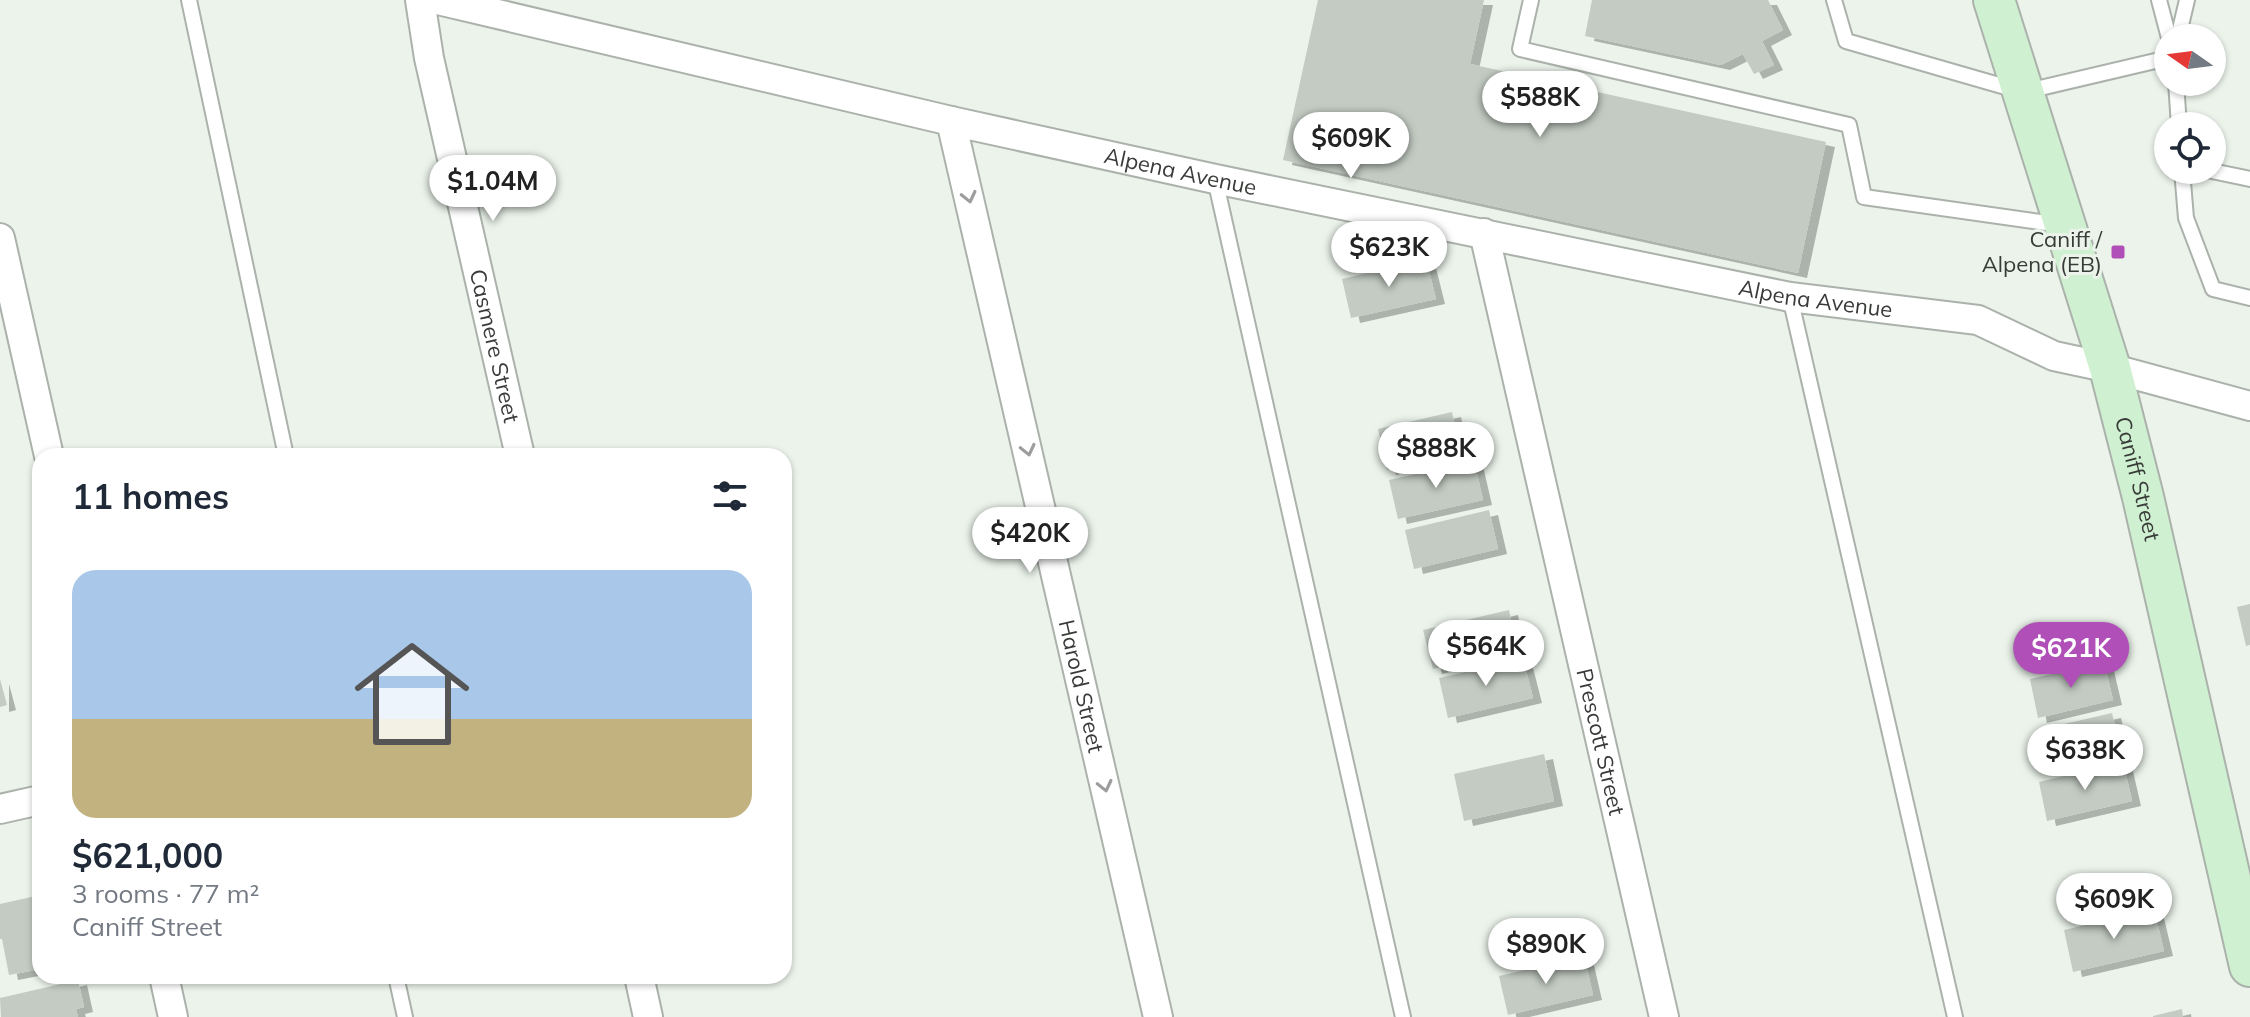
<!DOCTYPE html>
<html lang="en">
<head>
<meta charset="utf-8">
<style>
	body { margin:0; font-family:Mulish,sans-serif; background:#f6f6f7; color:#1f2937; height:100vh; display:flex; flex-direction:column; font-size:30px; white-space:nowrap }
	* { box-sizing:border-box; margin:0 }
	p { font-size:26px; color:#747a83 }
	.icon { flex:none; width:44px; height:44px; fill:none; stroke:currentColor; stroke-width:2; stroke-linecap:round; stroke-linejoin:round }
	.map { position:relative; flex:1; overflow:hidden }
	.panel { position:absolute; left:32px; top:448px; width:760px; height:536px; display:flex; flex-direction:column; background:#fff; border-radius:24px; box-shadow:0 2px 6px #0004 }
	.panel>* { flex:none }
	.needle { width:52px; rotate:284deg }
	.fabs { position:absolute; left:2154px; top:24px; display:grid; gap:16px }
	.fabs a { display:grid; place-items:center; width:72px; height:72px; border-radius:50%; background:#fff; box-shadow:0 2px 6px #0004; font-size:40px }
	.price { position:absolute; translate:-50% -68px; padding:0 18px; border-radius:28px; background:#fff; color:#222; font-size:26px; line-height:52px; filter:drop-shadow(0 2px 4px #0008) }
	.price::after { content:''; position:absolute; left:50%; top:48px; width:24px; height:18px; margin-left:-12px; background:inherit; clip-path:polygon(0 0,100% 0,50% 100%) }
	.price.on { background:#b04fb7; color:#fff }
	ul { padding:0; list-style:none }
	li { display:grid; align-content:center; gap:16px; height:424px; padding:0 40px }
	li span { display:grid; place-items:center; height:248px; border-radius:24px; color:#555 }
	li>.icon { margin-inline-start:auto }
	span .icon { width:144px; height:144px; fill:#fffc; stroke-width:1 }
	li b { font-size:34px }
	h2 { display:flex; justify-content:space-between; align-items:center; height:96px; padding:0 40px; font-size:34px }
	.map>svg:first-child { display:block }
</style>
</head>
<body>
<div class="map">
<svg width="2250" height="1017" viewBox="0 0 2250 1017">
	<defs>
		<filter id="shadow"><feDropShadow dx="9" dy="5" stdDeviation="0" flood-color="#0004"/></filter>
	</defs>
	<rect width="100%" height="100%" fill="#ebf3eb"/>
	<path fill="#c3cbc3" filter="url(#shadow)" d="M1318 0H1484L1470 64 1826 142 1798 273 1283 160Z
		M1592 0H1768L1783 30 1762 41 1774 65 1754 74 1743 54 1721 65 1585 36Z
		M1426 259 1436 299 1351 318 1342 279Z
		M1452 412 1461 453 1387 470 1378 429Z
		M1474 461 1483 500 1398 519 1389 480Z
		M1489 510 1498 549 1414 569 1405 530Z
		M2250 604V645L2246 646 2237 607Z
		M1509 610 1517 649 1433 669 1423 630Z
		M1523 659 1533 698 1448 718 1439 678Z
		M2104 662 2113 700 2038 718 2030 679Z
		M0 679 7 705 0 707Z
		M2112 713 2121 751 2046 769 2038 730Z
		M1544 754 1554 801 1464 821 1454 774Z
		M2123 762 2132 801 2047 821 2039 782Z
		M40 895V969L9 975 2 939H0V904Z
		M2154 909 2164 951 2073 972 2064 930Z
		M1584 956 1593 995 1508 1015 1499 976Z
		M78 980 84 1007 76 1009 78 1017H1L0 998Z
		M2182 1009 2183 1017H2153V1016Z"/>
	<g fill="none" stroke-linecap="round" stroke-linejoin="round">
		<defs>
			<path id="lane" d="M189 0 286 456
				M1531 0 1520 49 1849 125 1864 197 2061 225
				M1834 0 1846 41 2023 92 2168 58
				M2159 0 2169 38
				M2178 38 2187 0
				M2176 82 2179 126
				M2182 170 2186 218 2213 289 2250 298
				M2207 170 2250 179
				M1215 179 1403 1017
				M1790 297 1955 1017
				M396 976 405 1017"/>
			<g id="street">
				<path id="s1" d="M420 0 429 58 520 456"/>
				<path id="s2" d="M438 0 951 121 1215 179 1790 297 1978 320 2054 356 2110 368 2250 406"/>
				<path id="s3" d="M951 121 1158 1017"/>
				<path id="s4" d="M1484 233 1664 1017"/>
				<path d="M0 238 49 456"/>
				<path d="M0 809 40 800"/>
				<path d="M164 976 173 1017"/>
				<path d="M639 976 648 1017"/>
			</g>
			<g id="secondary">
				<path id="s5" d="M1994 0 2110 368 2143 497 2250 966"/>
			</g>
		</defs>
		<use href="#lane" stroke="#abb2ab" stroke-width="18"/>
		<use href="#street" stroke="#abb2ab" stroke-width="32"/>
		<use href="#secondary" stroke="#abb2ab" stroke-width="44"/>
		<use href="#lane" stroke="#fff" stroke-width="14"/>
		<use href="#street" stroke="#fff" stroke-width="28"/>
		<use href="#secondary" stroke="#cff0d1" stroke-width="40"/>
	</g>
	<defs><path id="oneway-chevron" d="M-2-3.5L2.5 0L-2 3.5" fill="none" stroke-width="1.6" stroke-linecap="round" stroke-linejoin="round" transform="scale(2)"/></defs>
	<g stroke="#9c9d9c">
		<use href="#oneway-chevron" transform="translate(969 197) rotate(77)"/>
		<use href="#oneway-chevron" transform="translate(1028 450) rotate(77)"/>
		<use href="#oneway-chevron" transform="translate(1105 786) rotate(77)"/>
	</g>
	<rect fill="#b04fb7" stroke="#ebf3eb" stroke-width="3" x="2110" y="244" width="16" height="16" rx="4"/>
	<g text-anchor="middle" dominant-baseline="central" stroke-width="6" stroke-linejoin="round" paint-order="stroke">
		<g font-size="22" fill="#383b38" stroke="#ebf3eb">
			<text stroke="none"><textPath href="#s2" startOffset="762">Alpena Avenue</textPath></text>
			<text stroke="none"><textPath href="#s2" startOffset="1410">Alpena Avenue</textPath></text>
			<text stroke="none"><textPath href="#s1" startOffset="354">Casmere Street</textPath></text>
			<text stroke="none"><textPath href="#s5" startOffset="500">Caniff Street</textPath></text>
			<text stroke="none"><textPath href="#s3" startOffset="580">Harold Street</textPath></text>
			<text stroke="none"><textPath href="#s4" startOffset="522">Prescott Street</textPath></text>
		</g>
		<g font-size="22" fill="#383b38" stroke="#ebf3eb" text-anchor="end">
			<text x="2102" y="239">Caniff /<tspan x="2102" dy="25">Alpena (EB)</tspan></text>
		</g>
	</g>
</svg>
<div class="fabs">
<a><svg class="needle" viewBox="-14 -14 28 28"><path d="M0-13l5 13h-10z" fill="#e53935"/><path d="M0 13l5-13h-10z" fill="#747a83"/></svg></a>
<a><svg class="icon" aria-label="locate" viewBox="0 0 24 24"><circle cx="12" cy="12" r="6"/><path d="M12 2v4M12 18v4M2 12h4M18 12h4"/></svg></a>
</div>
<b class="price" style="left:1540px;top:139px">$588K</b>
<b class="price" style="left:1351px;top:180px">$609K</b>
<b class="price" style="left:493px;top:223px">$1.04M</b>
<b class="price" style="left:1389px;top:289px">$623K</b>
<b class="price" style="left:1436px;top:490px">$888K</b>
<b class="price" style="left:1030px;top:575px">$420K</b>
<b class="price" style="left:1486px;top:688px">$564K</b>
<b class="price on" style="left:2071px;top:690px">$621K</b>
<b class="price" style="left:2085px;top:792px">$638K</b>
<b class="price" style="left:2114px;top:941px">$609K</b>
<b class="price" style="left:1546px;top:986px">$890K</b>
<section class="panel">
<h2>11 homes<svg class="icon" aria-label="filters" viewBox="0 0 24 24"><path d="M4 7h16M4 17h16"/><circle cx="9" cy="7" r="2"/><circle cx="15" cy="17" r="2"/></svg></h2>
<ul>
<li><span style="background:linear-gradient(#a9c7e8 60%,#c2b280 0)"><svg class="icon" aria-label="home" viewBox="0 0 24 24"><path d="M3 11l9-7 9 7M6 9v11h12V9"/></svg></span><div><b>$621,000</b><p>3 rooms · 77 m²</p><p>Caniff Street</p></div></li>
</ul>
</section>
</div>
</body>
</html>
